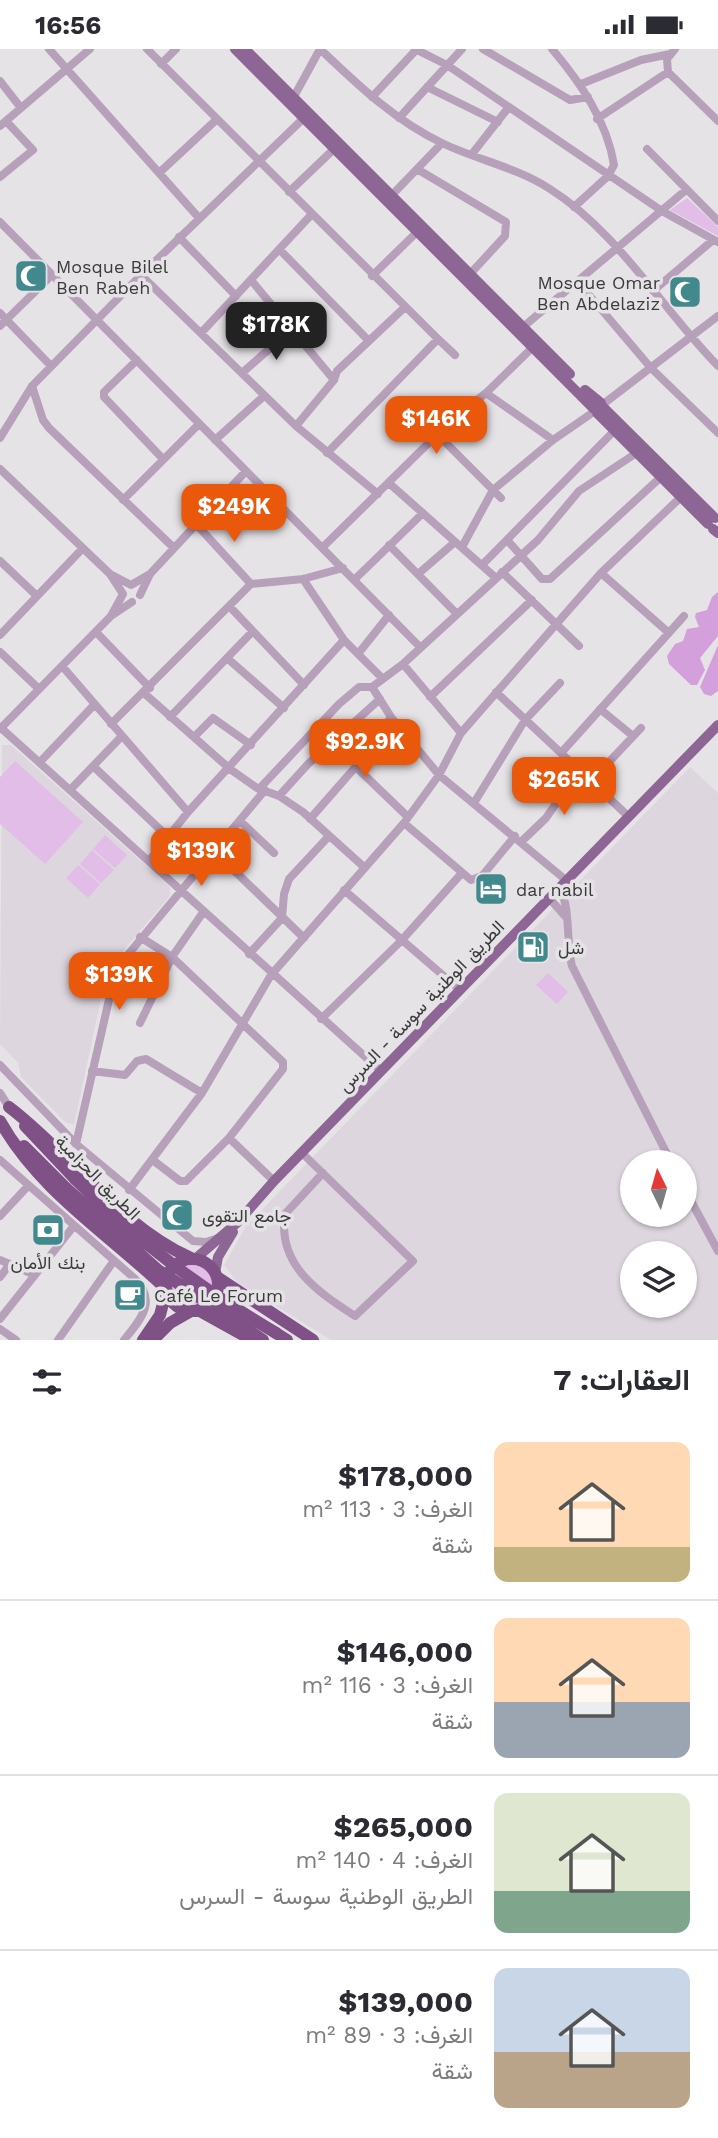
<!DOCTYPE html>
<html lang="ar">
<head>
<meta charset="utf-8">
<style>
	body { margin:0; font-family:"Work Sans",Vazirmatn,sans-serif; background:#f7f7f7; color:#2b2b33; direction:rtl; height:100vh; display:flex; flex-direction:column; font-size:26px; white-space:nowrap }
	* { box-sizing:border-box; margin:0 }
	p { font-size:23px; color:#7c7c81 }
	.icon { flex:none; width:38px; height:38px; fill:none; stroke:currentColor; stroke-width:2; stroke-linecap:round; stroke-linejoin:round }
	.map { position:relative; height:1291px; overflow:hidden; direction:ltr }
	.panel { display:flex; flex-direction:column; background:#fff; flex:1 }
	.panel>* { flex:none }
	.needle { width:46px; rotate:355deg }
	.tools { position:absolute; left:620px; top:1101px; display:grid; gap:14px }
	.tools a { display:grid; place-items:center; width:77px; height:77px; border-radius:50%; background:#fff; box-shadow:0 2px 5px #0004; font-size:35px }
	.price { position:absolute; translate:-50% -60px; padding:0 16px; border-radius:14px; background:#ea580c; color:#fff; font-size:23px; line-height:46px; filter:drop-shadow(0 2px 4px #0008) }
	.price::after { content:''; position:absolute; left:50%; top:42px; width:21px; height:16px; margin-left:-10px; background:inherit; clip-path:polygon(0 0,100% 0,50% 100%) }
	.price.on { background:#222; color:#fff }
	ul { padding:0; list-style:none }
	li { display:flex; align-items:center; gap:21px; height:175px; padding:0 28px }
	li+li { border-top:2px solid #e1e1e2 }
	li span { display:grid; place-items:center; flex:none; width:196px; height:140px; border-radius:14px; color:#555 }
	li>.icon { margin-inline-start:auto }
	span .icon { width:84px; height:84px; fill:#fffc; stroke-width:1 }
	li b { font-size:30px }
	h2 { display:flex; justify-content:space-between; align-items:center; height:84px; padding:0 28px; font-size:30px }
	.status { display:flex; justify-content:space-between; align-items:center; height:49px; padding:0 35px; background:#fff; direction:ltr }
	.status svg { height:19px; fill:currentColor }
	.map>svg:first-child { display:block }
</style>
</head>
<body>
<div class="status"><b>16:56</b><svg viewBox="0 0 49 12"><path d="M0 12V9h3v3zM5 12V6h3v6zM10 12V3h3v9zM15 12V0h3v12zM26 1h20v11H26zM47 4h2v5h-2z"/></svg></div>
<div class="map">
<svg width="718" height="1291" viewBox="0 0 718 1291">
	<rect width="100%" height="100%" fill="#e6e3e6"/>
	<path fill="#ded6df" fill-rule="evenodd" d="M2 696H11L170 838V847L112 915 106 927 74 1076 65 1073 21 1028 18 1014 0 995Z
		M690 718 718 744V1291H331L237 1233 224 1216 246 1177ZM632 1113H684V1166H632ZM632 1204H684V1256H632Z"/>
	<path fill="#e1bde7" d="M687 149 718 178V187L670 161Z
		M15 712 83 773 45 815 0 775V728Z
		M105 786 127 806 115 819 93 800Z
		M92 801 114 821 101 834 80 815Z
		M78 816 100 835 88 849 66 829Z
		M548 924 568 943 557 955 536 936Z
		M172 1236a20 20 0 1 1 40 0a20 20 0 1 1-40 0Z"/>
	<path fill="#d3a0dc" d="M718 543V587L700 609 705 621 697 636H691L669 615 667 607 675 595 683 592 687 580 699 578 695 568 696 564 707 561 712 548Z
		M718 596V642L711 647 704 645 700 638Z"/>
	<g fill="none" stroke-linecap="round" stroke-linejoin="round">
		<path stroke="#b7a0ba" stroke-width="8" d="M49 0 199 169
			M147 0 438 290
			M320 0C357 35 395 72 442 94 477 111 516 118 550 140 617 182 663 261 718 317
			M415 0 447 16 662 162 718 193
			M483 0 570 51 588 48
			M552 0C580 33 607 72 614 116L608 127 574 158
			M675 0 667 10 668 23 718 72
			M161 15 176 0
			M0 32 21 59
			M581 35 641 11 670 5
			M427 38 498 73
			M372 48 416 1
			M291 53 320 0
			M399 69 462 0
			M597 70 668 23
			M0 77 90 0
			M647 100 718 172
			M472 105 508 59
			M417 120 506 173 505 187 470 225
			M159 124 216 71
			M0 128 33 101 6 72
			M289 143 334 100
			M391 147 442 94
			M0 173 420 598
			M179 188 236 247
			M279 200 368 291
			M141 226 308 65
			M372 227 417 183
			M251 231 334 331
			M578 233 651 319 718 384
			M653 242 713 191
			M0 264 51 317
			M0 277 52 226
			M523 278 686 141
			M201 284 312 165
			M137 311 104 343V348L163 410
			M242 324 292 280
			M32 337 43 371 49 379 174 499
			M486 344 553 391
			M602 356 718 267
			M296 377 334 331 337 322 405 258
			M437 385 501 449
			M0 389 32 337 141 226 296 377 378 445
			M215 391 264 347
			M327 404 438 290 455 306
			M0 420 110 525
			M390 435 496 529
			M123 451 199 375
			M196 475 251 535
			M507 491 542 530H550L662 427
			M389 496 457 565
			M462 498 493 441 553 391 595 362
			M322 499 457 366 486 344 533 298
			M0 512 37 547
			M482 516 615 381
			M502 523 579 597
			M601 524 669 584
			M150 525 246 422
			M418 525 455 493
			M303 530 344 591
			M354 531 423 464
			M132 553 111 567 123 545 110 525 131 536 150 525 140 546
			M230 558 304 636
			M96 583 150 639
			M0 586 83 499
			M0 603 39 640
			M358 605 389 566
			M227 609 284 659
			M403 615 461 684
			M62 617 188 763
			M372 638 391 668 439 726 567 832
			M496 643 628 767
			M145 645 230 720 257 739 279 747 303 763 364 818
			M430 648 532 551
			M600 660 633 687
			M170 668 252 583
			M111 675 251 535 303 530 343 519
			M0 678 381 1022
			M0 680 111 567
			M194 688 213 669 251 696
			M561 704 684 567
			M40 713 94 656
			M93 717 168 788
			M356 718 408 768
			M591 732 641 679
			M259 740 339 655 359 638H372L403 615 538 491 579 442 638 403
			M70 741 121 688
			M279 747 308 715 380 650
			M474 754 525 671 560 634
			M310 770 366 706 391 668
			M240 772 274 804
			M404 774 471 831 482 827 515 787
			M521 793 546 769 579 721
			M215 803 304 889
			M149 812 188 763 344 591 383 630
			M559 840C571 854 566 896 572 917L671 1113
			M344 841 460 941
			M550 850 565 867
			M204 862 172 908 283 1013V1020L229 1089 274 1132
			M249 905 282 869 284 845 289 830 329 787
			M321 970 401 892 461 825
			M140 974 172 908 140 888
			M0 1016 76 1095 193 1192 206 1193 218 1189
			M92 1022 125 1026 137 1012 146 1010 202 1044
			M0 1044 9 1058
			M76 1095 116 920 265 741
			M302 1104 413 1212 355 1267C318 1243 277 1216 285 1165L323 1124
			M0 1111 134 1229C158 1252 141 1270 124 1291
			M154 1112 180 1132H186L229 1089
			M684 1139 718 1202
			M129 1141 202 1044 271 926 404 774 439 726 461 684 601 524 682 447
			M0 1167 28 1137
			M0 1211 35 1226
			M0 1228 10 1215
			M0 1270 73 1178
			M0 1280 16 1291
			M58 1291 113 1213"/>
		<path stroke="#8e6695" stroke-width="10" d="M235 0 594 360
			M245 0 570 325
			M585 341 601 354
			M603 358 715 469
			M597 364 708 475
			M713 480 718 484
			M195 1210 238 1173 274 1132 718 676
			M215 1224 218 1208 233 1183"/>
		<path stroke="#7f5187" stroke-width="12" d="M9 1058C71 1105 119 1177 191 1209
			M0 1072C39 1142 109 1185 165 1239
			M25 1077 75 1130
			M24 1097 66 1139
			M166 1236a26 26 0 1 1 52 0a26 26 0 1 1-52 0Z
			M217 1228 313 1291
			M198 1261 252 1291
			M276 1284 287 1291
			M143 1291 160 1266 166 1243
			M153 1291 170 1274 191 1262"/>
		<path stroke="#7f5187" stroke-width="12" d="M75 1130C141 1195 197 1237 276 1284
			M66 1139 158 1221 263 1291"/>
	</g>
	<defs>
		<symbol id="mosque-square" viewBox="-11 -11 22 22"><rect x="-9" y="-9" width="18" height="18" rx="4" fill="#42898e" stroke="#e6e3e6"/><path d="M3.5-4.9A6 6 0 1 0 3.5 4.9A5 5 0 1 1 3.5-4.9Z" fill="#fff"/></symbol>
		<symbol id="hotel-square" viewBox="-11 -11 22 22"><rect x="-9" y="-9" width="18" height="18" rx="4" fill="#42898e" stroke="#e6e3e6"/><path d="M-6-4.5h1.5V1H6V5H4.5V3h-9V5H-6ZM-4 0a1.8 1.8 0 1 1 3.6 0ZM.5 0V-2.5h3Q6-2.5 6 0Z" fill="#fff"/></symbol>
		<symbol id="fuel-square" viewBox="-11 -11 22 22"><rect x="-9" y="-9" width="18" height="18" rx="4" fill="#42898e" stroke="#e6e3e6"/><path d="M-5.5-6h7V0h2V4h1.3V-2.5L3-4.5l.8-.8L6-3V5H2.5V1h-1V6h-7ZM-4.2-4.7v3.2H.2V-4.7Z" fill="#fff"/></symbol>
		<symbol id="bank-square" viewBox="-11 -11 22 22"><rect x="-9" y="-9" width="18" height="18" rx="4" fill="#42898e" stroke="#e6e3e6"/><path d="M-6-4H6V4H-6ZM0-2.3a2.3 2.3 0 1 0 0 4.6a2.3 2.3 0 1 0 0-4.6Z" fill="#fff"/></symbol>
		<symbol id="cafe-square" viewBox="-11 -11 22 22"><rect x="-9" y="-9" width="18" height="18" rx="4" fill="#42898e" stroke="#e6e3e6"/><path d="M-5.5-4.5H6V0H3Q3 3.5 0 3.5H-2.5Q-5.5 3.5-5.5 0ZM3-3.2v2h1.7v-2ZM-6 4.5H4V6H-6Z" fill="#fff"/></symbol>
	</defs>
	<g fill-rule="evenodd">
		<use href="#mosque-square" x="12" y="208" width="38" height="38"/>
		<use href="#mosque-square" x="666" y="224" width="38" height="38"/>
		<use href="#hotel-square" x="472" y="821" width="38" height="38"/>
		<use href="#fuel-square" x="514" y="879" width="38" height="38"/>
		<use href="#mosque-square" x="158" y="1147" width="38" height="38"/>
		<use href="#bank-square" x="29" y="1162" width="38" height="38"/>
		<use href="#cafe-square" x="111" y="1227" width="38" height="38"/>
	</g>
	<g text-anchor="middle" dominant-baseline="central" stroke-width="7" stroke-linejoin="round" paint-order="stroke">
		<g font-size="18" fill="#3c3b3c" stroke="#e6e3e6" text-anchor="start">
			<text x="56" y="217">Mosque Bilel<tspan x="56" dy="21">Ben Rabeh</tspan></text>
			<text x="660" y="233" text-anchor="end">Mosque Omar<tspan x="660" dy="21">Ben Abdelaziz</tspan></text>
			<text x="516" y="840">dar nabil</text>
			<text x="558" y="898">شل</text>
			<text x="202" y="1166">جامع التقوى</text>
			<text x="48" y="1213" text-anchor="middle">بنك الأمان</text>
			<text x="154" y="1246">Café Le Forum</text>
		</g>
		<g font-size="18" fill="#3c3b3c" stroke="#e6e3e6">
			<text transform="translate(421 957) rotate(-46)">الطريق الوطنية سوسة - السرس</text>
			<text transform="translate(98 1128) rotate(45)">الطريق الحزامية</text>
		</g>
	</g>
</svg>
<div class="tools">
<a><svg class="needle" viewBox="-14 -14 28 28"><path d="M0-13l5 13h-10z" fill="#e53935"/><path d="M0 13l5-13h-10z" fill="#7c7c81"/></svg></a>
<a><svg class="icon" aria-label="layers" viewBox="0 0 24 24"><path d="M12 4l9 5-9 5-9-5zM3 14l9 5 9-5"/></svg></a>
</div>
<b class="price on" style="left:276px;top:313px">$178K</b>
<b class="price" style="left:436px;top:407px">$146K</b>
<b class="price" style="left:234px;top:495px">$249K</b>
<b class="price" style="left:365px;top:730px">$92.9K</b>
<b class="price" style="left:564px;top:768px">$265K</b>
<b class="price" style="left:201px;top:839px">$139K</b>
<b class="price" style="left:119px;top:963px">$139K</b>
</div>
<section class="panel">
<h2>العقارات: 7<svg class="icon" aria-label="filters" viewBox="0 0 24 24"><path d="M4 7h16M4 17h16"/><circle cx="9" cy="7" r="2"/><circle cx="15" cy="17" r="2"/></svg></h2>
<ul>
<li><span style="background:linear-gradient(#ffd9b3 75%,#c2b280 0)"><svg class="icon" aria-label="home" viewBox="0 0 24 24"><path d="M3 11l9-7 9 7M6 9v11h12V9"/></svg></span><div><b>$178,000</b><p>الغرف: 3 · 113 m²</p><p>شقة</p></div></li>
<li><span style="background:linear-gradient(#ffd9b3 60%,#9aa5b1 0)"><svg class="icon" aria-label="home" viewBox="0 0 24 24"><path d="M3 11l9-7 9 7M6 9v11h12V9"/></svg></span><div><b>$146,000</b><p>الغرف: 3 · 116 m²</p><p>شقة</p></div></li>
<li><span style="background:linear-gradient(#dfe7d0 70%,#7fa58c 0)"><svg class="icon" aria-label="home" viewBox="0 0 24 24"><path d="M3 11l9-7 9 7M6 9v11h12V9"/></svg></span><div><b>$265,000</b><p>الغرف: 4 · 140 m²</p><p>الطريق الوطنية سوسة - السرس</p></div></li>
<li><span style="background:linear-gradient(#c9d6e8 60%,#b9a48a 0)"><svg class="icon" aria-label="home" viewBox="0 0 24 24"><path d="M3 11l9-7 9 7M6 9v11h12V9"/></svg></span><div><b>$139,000</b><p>الغرف: 3 · 89 m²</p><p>شقة</p></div></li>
</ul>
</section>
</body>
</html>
